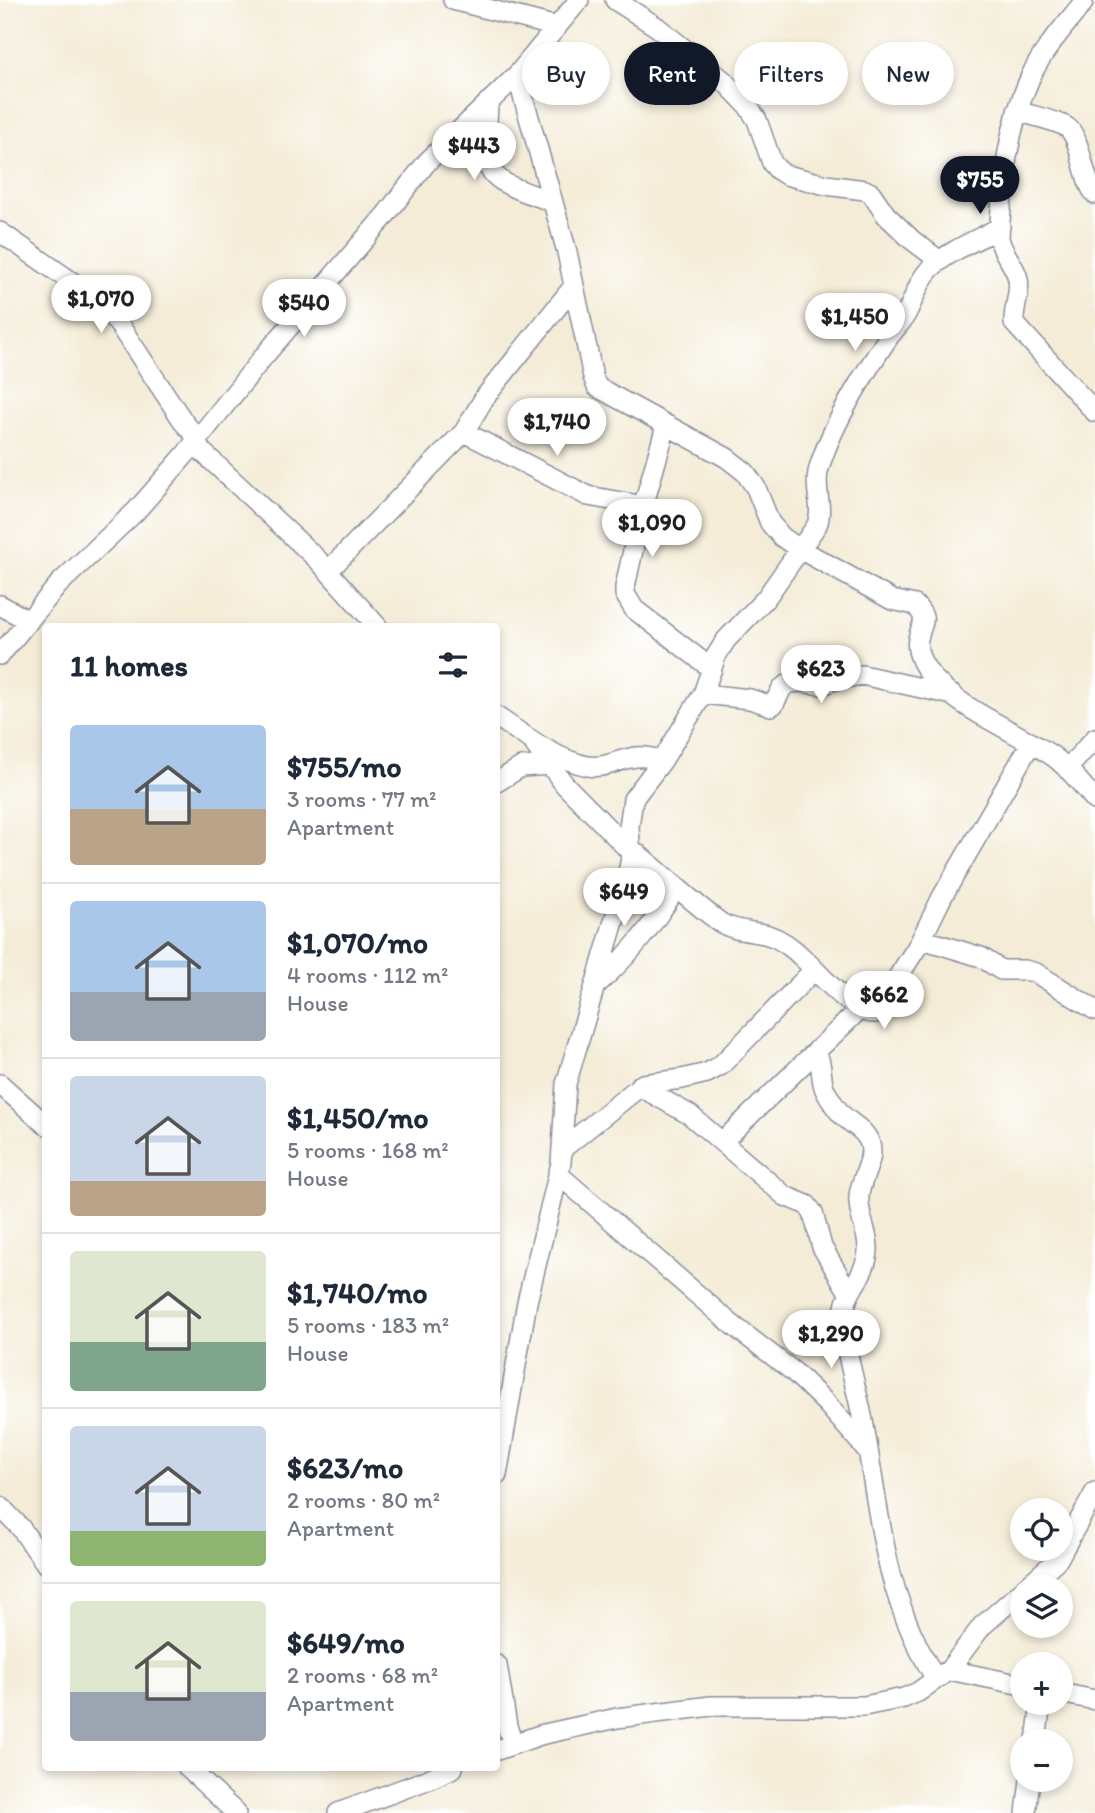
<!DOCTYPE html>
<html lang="en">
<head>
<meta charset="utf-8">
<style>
	body { margin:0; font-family:Itim,sans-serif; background:#f2f2f3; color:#1f2937; height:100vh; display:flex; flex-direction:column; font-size:26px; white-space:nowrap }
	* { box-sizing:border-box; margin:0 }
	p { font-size:23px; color:#747a83 }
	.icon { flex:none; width:38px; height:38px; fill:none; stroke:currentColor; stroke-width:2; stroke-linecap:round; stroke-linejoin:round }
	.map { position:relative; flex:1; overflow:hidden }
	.side { position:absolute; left:42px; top:623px; width:458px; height:1148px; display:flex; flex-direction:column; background:#fff; border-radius:7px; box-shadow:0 4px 10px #0003 }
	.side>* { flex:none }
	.guide { position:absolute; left:522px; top:42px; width:467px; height:63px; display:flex; gap:14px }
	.tools { position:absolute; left:1010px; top:1498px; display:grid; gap:14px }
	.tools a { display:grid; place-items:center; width:63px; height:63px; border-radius:50%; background:#fff; box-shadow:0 4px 10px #0003; font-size:35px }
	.price { position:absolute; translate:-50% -60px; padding:0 16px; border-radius:24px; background:#fff; color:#222; font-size:23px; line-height:46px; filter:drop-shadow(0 2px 4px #0008) }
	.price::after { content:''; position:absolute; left:50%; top:42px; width:21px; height:16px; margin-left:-10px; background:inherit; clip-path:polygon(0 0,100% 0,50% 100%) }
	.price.current { background:#111827; color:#fff }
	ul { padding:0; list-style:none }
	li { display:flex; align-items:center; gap:21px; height:175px; padding:0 28px }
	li+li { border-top:2px solid #e0e1e3 }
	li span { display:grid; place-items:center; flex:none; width:196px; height:140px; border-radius:7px; color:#555 }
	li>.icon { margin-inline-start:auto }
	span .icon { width:84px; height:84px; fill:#fffc; stroke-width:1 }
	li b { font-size:30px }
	h2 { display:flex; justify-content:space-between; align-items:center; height:84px; padding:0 28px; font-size:30px }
	.tag { padding:0 24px; border-radius:32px; background:#fff; box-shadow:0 4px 10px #0003; font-size:24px; line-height:63px }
	.tag.current { background:#111827; color:#fff }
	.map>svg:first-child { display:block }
</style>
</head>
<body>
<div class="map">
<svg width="1095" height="1813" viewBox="0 0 1095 1813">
	<rect width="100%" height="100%" fill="#fff"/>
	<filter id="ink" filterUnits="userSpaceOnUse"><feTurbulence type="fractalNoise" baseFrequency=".0143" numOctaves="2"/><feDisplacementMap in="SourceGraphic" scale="14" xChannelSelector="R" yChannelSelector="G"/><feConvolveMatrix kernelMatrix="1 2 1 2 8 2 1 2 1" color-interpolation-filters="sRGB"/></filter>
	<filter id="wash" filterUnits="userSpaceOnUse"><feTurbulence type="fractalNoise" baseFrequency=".00686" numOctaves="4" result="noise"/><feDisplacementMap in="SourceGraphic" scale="28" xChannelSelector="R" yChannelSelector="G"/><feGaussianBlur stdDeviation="1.57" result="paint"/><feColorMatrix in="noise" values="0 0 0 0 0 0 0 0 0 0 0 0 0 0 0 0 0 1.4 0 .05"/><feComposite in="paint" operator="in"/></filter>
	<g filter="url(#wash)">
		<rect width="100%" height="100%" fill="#f4ecd7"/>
	</g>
	<g filter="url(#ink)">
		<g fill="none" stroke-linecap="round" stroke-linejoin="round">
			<defs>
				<path id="minor" d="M453 0 557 27
					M615 0 657 27 724 81 748 106 757 120 772 163 778 170 786 175 826 185 865 190 871 193 886 215 912 240 940 261
					M1083 3C1064 27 1042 51 1030 78 1007 129 1002 184 999 238 1002 254 1015 264 1018 279 1021 293 1013 308 1014 323L1095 412
					M517 75 567 252 593 377 597 387 727 458 745 472 756 488 770 523 782 537 798 548 892 600 915 605C930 621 921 622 918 639 915 653 924 667 933 678 965 713 1015 730 1054 757 1070 769 1082 785 1095 800
					M488 102C488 116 484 151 487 163 494 186 533 194 553 202
					M1017 111C1033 116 1050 119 1065 126 1082 135 1081 176 1095 194
					M0 232 98 300 120 326 185 424 198 438
					M666 426 641 514 625 587V594L634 609 712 669
					M464 432 588 496 644 506
					M194 444 318 560 377 626
					M328 571 464 432 485 397 574 286
					M0 605 29 621
					M0 655 59 584 136 511 185 455 264 356 384 217 427 162 517 75 579 0
					M703 694 750 699 771 706 774 704 782 688 790 683 800 682 822 685 835 680 862 675 953 695
					M497 717C524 735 556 760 588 766 615 770 627 748 662 761
					M535 745 565 785 630 851
					M1068 768 1095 738
					M497 782 521 767 550 765
					M630 848C661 872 689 900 721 923 734 931 753 931 768 935 781 939 794 949 804 959 819 973 854 1015 875 1013L919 944 942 897 1031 743
					M922 939 981 957 1001 970H1025L1036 973 1095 1010
					M595 986C630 955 651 928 676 888
					M816 1052C824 1065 819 1079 826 1092 830 1099 836 1108 841 1114 851 1124 866 1130 870 1144 875 1160 860 1179 859 1196 857 1217 872 1237 867 1258 862 1282 842 1293 844 1321 845 1355 857 1388 863 1421 881 1517 882 1592 936 1679
					M0 1084 46 1125
					M639 1086 690 1115 785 1196 807 1205 813 1213 822 1247 849 1293
					M723 1141 860 1009
					M562 1149 643 1084 682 1079 707 1073 720 1066 814 970
					M558 1174 730 1323 794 1372 827 1404 867 1450
					M497 1475 527 1302 561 1163 566 1084 627 877 631 858 629 827 633 799 662 761 703 694 716 656 726 640 766 598 817 525C824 507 814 491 818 472 829 430 865 372 890 335 894 330 899 325 903 319 914 303 917 281 931 268 950 250 978 240 1000 227
					M0 1506 20 1527 46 1564
					M1026 1587 1058 1559 1095 1492
					M497 1665 507 1726 513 1744
					M949 1670 1022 1685
					M1060 1693 1095 1700
					M1036 1741 1041 1703
					M497 1750 540 1735 617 1718 711 1706H864L904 1698 918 1692 949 1670 982 1626 1022 1591
					M188 1768 236 1813
					M338 1813 424 1781 453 1768
					M1026 1813 1030 1780"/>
			</defs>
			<use href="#minor" stroke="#888e9a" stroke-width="22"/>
			<use href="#minor" stroke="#fff" stroke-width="19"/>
		</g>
	</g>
</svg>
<div class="tools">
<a><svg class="icon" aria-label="locate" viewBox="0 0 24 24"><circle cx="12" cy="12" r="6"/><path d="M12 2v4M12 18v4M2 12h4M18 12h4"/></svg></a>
<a><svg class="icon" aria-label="layers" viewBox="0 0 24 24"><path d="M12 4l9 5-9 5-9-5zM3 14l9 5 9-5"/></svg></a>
<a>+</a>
<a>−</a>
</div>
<b class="price" style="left:474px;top:182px">$443</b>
<b class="price current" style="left:980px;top:216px">$755</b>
<b class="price" style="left:101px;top:335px">$1,070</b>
<b class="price" style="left:304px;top:339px">$540</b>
<b class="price" style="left:855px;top:353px">$1,450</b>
<b class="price" style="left:557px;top:458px">$1,740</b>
<b class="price" style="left:652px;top:559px">$1,090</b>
<b class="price" style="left:821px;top:705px">$623</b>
<b class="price" style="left:624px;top:928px">$649</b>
<b class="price" style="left:884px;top:1031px">$662</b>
<b class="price" style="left:831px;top:1370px">$1,290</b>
<div class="guide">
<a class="tag">Buy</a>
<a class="tag current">Rent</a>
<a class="tag">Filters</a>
<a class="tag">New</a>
</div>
<section class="side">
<h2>11 homes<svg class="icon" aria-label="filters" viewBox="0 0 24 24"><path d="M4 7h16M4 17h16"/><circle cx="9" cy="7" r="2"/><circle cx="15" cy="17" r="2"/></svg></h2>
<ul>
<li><span style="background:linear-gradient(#a9c7e8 60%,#b9a48a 0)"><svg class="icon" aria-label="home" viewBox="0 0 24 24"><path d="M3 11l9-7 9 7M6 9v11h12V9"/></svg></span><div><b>$755/mo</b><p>3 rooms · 77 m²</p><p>Apartment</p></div></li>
<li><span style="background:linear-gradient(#a9c7e8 65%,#9aa5b1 0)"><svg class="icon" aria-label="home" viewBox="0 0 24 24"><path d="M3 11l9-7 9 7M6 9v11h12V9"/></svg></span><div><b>$1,070/mo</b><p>4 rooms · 112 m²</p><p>House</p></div></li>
<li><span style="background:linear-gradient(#c9d6e8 75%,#b9a48a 0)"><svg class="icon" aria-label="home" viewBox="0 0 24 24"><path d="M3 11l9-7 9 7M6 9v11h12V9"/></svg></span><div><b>$1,450/mo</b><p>5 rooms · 168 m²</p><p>House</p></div></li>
<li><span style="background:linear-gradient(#dfe7d0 65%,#7fa58c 0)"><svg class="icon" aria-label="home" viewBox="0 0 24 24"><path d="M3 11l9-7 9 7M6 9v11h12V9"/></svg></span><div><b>$1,740/mo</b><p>5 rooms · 183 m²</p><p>House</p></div></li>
<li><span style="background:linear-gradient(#c9d6e8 75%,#8fb573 0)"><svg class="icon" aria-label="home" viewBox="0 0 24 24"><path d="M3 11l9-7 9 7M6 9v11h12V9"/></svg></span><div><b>$623/mo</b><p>2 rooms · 80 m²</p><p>Apartment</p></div></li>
<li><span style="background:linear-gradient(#dfe7d0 65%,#9aa5b1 0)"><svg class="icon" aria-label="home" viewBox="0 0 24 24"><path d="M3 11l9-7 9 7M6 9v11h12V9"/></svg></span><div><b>$649/mo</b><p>2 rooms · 68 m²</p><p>Apartment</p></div></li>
</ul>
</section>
</div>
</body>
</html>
